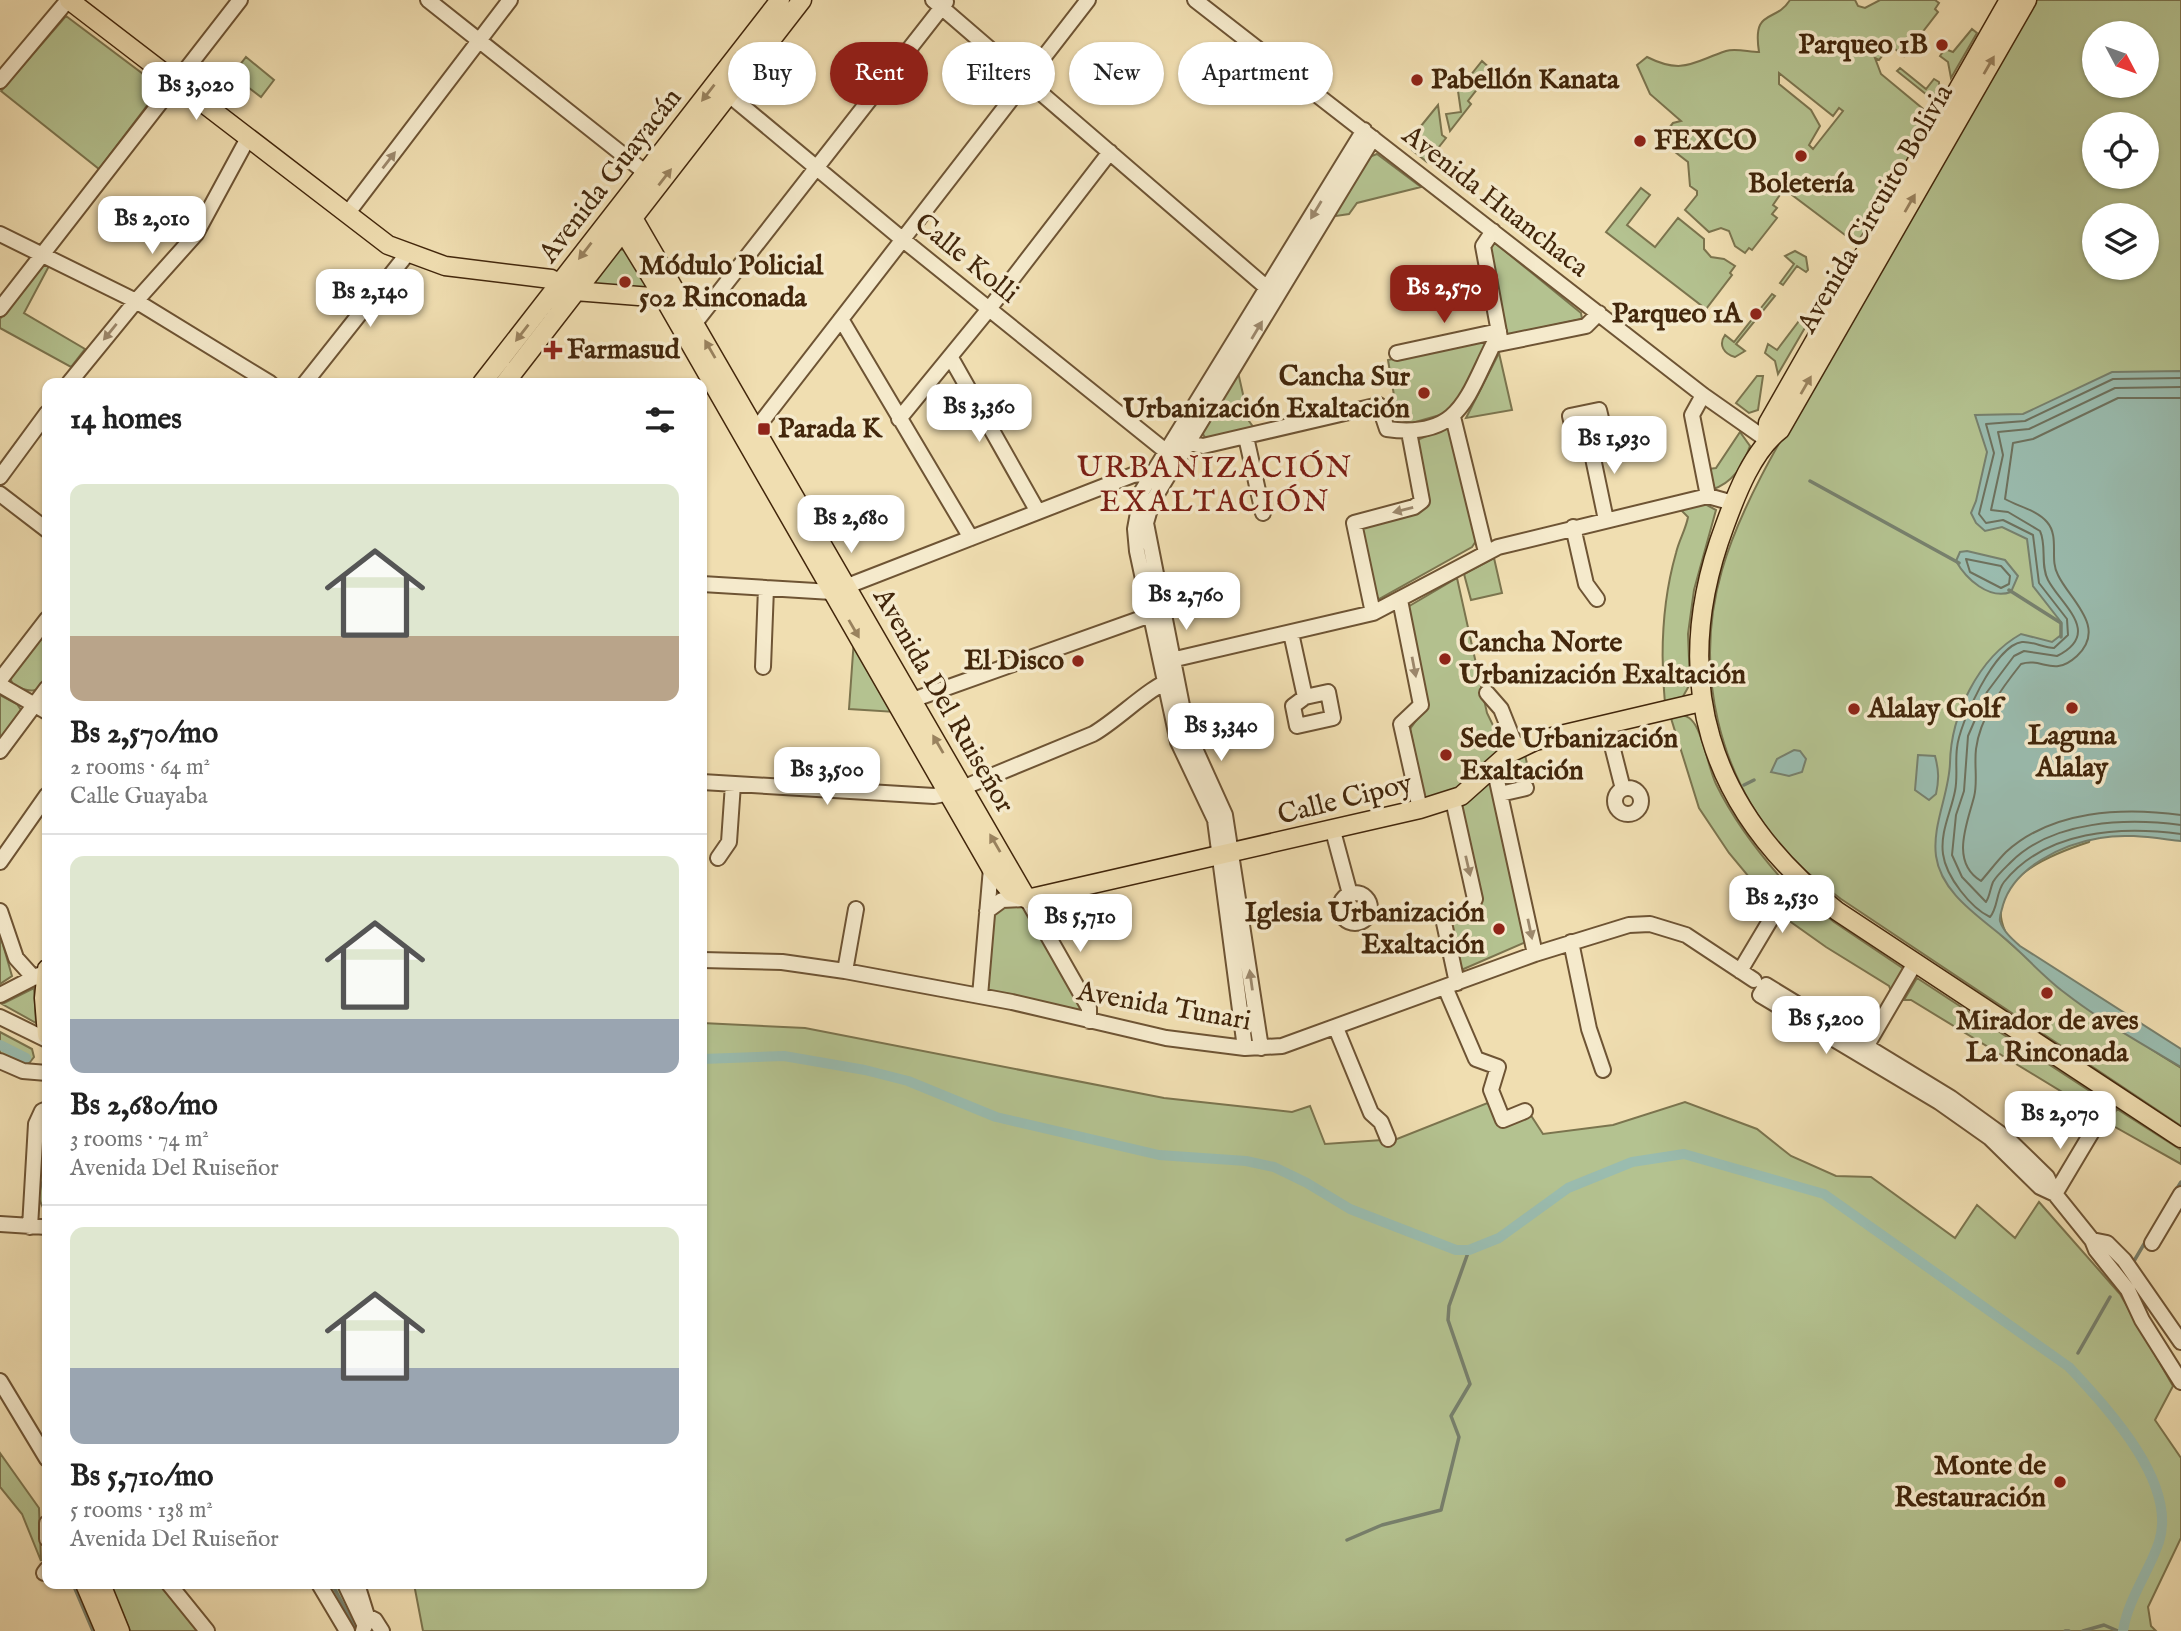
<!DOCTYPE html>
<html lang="en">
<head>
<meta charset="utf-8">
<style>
	body { margin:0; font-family:"IM FELL English",serif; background:#f2f2f2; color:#222; height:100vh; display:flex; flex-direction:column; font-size:26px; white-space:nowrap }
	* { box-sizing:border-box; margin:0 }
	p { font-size:23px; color:#767676 }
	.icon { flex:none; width:38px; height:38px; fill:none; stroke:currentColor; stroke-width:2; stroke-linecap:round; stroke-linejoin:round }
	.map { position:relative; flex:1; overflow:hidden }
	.side { position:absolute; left:42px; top:378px; width:665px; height:1211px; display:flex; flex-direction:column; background:#fff; border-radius:14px; box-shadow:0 2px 5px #0004 }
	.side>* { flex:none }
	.banner { position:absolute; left:728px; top:42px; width:665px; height:63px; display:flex; gap:14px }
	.needle { width:46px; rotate:131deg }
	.fabs { position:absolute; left:2082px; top:21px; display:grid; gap:14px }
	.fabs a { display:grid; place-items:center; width:77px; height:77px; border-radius:50%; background:#fff; box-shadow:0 2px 5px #0004; font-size:35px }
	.price { position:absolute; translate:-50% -60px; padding:0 16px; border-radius:14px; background:#fff; color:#222; font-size:23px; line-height:46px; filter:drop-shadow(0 2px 4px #0008) }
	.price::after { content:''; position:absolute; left:50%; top:42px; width:21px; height:16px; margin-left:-10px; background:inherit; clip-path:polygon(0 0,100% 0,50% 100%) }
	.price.on { background:#8f2418; color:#fff }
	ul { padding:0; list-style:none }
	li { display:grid; align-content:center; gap:14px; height:371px; padding:0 28px }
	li+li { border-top:2px solid #e0e0e0 }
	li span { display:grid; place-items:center; height:217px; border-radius:14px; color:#555 }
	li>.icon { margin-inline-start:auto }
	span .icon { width:126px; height:126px; fill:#fffc; stroke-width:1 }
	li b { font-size:30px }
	h2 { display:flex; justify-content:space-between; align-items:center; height:84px; padding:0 28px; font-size:30px }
	.pill { padding:0 24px; border-radius:32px; background:#fff; box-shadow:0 2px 5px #0004; font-size:24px; line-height:63px }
	.pill.on { background:#8f2418; color:#fff }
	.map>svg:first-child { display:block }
</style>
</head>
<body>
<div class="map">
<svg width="2181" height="1631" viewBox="0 0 2181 1631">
	<rect width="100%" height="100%" fill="#f0deb1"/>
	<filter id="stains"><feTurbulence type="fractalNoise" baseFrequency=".00286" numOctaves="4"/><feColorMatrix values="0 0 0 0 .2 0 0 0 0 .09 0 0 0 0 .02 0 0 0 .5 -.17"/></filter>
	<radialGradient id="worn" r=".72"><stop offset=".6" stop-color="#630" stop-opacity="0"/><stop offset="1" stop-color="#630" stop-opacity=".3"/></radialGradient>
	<path fill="#b4c290" stroke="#7b744e" stroke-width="2" fill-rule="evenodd" d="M1790 0H1855L1858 6 1865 8 1880 0H1935L1939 3 1935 9 1938 12 1904 56 1895 49 1886 51 1879 60 1875 58 1881 74 1928 113 1932 121 1859 240 1853 241 1784 189 1773 205 1777 208 1772 214 1777 218 1752 250 1749 248 1745 253 1735 246 1729 231 1721 228 1709 232 1685 210 1697 195V191L1690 186 1688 162 1670 148 1664 134 1673 123 1681 121 1650 94 1637 65 1647 57C1683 75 1693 62 1726 51 1735 48 1749 52 1759 52 1752 7 1775 24 1790 0ZM1779 73 1833 116 1839 108 1843 111 1813 149 1809 145 1820 126 1811 110 1779 84Z
		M2035 0H2181V613L2089 842C2052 854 1983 880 2005 931L2001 935C2056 985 2118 1029 2181 1068V1126L1841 899C1823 885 1804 872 1789 855 1718 778 1693 670 1722 570 1745 490 1804 403 1845 330 1907 219 1971 110 2035 0ZM2095 33H2147V86H2095ZM2095 124H2147V177H2095ZM2095 215H2147V268H2095Z
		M66 16 147 77 155 88 152 99 99 169 1 91Z
		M1972 29 1977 33 1951 78 1948 62 1940 56 1945 49 1953 52Z
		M246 57 274 80 261 97 232 75Z
		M1482 61 1492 70 1468 101 1471 104 1450 131 1446 114 1461 112 1458 91Z
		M1900 68 1926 89 1934 79 1939 82 1940 99H1932L1897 71Z
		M1438 105 1442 135 1446 138 1427 162 1412 150 1408 142Z
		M1377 154 1421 187 1357 203 1349 214 1336 216 1334 214 1369 157Z
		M1641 188 1650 195 1627 225 1655 247 1678 218 1704 239V249L1711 257 1724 259 1735 266 1730 273 1732 275 1706 309 1606 232Z
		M1489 242H1494L1581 313 1582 319 1506 335Z
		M629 249 653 289 594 284 617 250Z
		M1795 251 1806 257 1808 270 1806 272 1797 266 1783 285 1780 283 1794 264 1785 256Z
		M43 265 49 266 24 313 85 349 71 367 0 328V319Z
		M1772 294 1775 296 1736 344 1745 351 1735 357C1724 354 1718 345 1725 335L1734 342Z
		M1802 317 1806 326 1778 374 1775 361 1765 353 1768 344 1777 350Z
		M1482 340 1487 346 1459 403 1447 413 1412 423 1398 419 1388 360Z
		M1499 353 1512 410 1466 418Z
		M1238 372 1249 421 1254 428 1206 439 1201 431Z
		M1757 376H1763L1758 410 1749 413 1736 403Z
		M1449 427 1476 541 1472 547 1379 599 1375 597 1362 531 1366 525 1415 513 1426 507 1417 440Z
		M1740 432 1750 446C1743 466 1733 483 1711 490L1708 469 1716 468Z
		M1705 504 1716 510 1694 590 1688 634 1690 684 1681 700 1665 704C1660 652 1662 602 1676 553 1679 540 1686 529 1688 517L1678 507Z
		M1494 558 1502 593 1471 600 1464 574Z
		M1457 578 1487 713 1505 750 1462 788 1425 802 1410 729 1425 708 1406 608Z
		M47 628C47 657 57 707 13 685L10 678Z
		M854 639 895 712 849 709Z
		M0 695 17 704 21 710 0 740Z
		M1670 715C1679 714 1688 714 1694 723 1704 737 1708 767 1716 784 1735 823 1760 855 1788 886L1773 906 1729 853 1699 808Z
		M1524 750 1531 782 1504 787 1500 771Z
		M1491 780 1526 942 1459 971 1448 921 1472 914 1459 802Z
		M1798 892 1834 922 1904 969 1891 991 1889 986 1826 947 1781 915Z
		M1004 905 1025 906 1084 1010 1079 1014 991 994 985 988C986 962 980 921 1004 905Z
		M0 934 12 976 0 984Z
		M1917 978 2102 1099 2092 1115 2090 1109 1911 1000H1904Z
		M34 988 36 1023 2 1004Z
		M702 1023 805 1028 1164 1098 1292 1112 1310 1106 1325 1144 1397 1139 1490 1102 1500 1125 1530 1114 1543 1134 1613 1125 1685 1102 1757 1129 1791 1156 1836 1176 1871 1177 1955 1238 1977 1205 2015 1238 2039 1202 2120 1294 2173 1386 2155 1420 2181 1458V1538L2148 1607 2151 1626 2156 1631H423L414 1584H702Z
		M0 1032 32 1049 34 1057 30 1062H22L0 1055Z
		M2117 1109 2181 1150V1164L2108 1123Z
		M40 1132H47V1216L37 1195Z
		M0 1453 39 1508 41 1561 22 1514 0 1487Z
		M110 1584H164L201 1631H130Z
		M326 1584H337L359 1626 353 1630Z"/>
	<path fill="#9abcaf" stroke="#77806d" stroke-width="2" d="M2181 371V841C2154 838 2127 833 2100 838 2063 844 2014 867 2003 905 2002 910 1999 916 2000 921 2003 931 2012 939 2020 946L2181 1049V1067C2142 1044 2101 1021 2065 993 2042 976 2024 954 2002 936 1977 915 1941 892 1936 856 1932 825 1949 794 1950 763 1951 715 1978 658 2021 634L2052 642 2061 635V622L2033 586 2027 539 2002 527 1985 531 1976 523 1971 513 1976 501 1987 452 1975 415 2023 414 2112 372Z
		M1967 551 2005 560 2018 576 2011 592C1989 600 1966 579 1956 561L1960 552Z
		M1794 750 1800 751 1806 759 1802 772 1789 776 1771 772 1777 759Z
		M1918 755 1935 756C1939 771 1939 780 1936 794L1929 800 1915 790Z"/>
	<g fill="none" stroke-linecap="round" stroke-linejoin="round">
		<path stroke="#6e715d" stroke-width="2" d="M2181 378 2113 379 2025 421 1986 424 1994 453 1979 514 1986 523 2003 520 2033 535 2039 583 2067 619 2068 635 2054 648C2044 648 2032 641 2022 642 1995 645 1959 724 1957 748 1955 763 1958 777 1955 791 1951 812 1940 832 1943 854 1946 877 1971 908 1990 917 1998 908 1996 892 2004 882 2046 830 2120 826 2181 834
			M2181 387 2115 388 2029 429 1998 432 2003 455 1991 510 2008 512 2040 531C2047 546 2040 565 2048 580 2061 605 2103 633 2057 656L2024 651 2014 656 1987 692 1968 736 1964 791 1956 815 1952 855 1962 877 1986 902C1990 896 1990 889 1993 882 1997 875 2005 868 2011 862 2053 820 2127 818 2181 825
			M2181 398H2118L2033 439 2013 443 2005 499C2017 506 2037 510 2047 522 2060 537 2049 559 2058 575 2069 599 2108 627 2077 656 2053 678 2043 657 2021 664 2002 688 1980 717 1976 749 1974 765 1978 782 1974 797 1967 824 1950 862 1981 881 1989 872 1997 861 2006 852 2052 810 2123 807 2181 815
			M1966 559 2001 566 2010 576 2009 584 2001 588 1970 572Z"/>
		<path stroke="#77806d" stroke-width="3.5" d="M1810 481 1959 563
			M2009 590 2061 623V637
			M1744 785 1754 780
			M42 1183 47 1204
			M2176 1190 2181 1182
			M2134 1261 2147 1239
			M2078 1353 2110 1297
			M1347 1540 1382 1525 1441 1510 1459 1437 1451 1416 1470 1384 1448 1320 1449 1306 1469 1250
			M73 1584 93 1631
			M332 1584 356 1629
			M2065 1631H2069
			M2083 1631 2104 1625 2118 1631"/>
		<path stroke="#9abcaf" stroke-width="10" d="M0 1045 26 1058
			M702 1059 784 1056 865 1070 908 1081 996 1117 1159 1155 1246 1161 1274 1167 1307 1183 1350 1209 1456 1250H1469L1499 1238 1568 1188 1632 1162 1684 1154 1824 1194 2069 1367C2106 1407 2178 1482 2159 1542 2149 1572 2128 1599 2123 1631"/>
		<defs>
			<path id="minor" d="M428 0 646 173
				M933 0 1274 294
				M1195 0 1703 395 1767 440
				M0 81 68 0
				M728 94 902 239 1173 457
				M347 214 510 0
				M1493 231 1483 246 1501 343
				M0 234 136 301 270 383
				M0 309 240 0
				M841 319 971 538
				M695 323 946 2
				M1397 353 1499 331
				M951 358 1038 512
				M69 383 136 301 196 234 248 138
				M305 383 408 253
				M1703 395 1692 415 1708 496
				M1599 410 1605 435 1576 442 1570 416Z
				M1453 417 1486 552
				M899 419 989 309 1110 152
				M748 434 756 429 1088 0
				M1246 437 1263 513
				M1589 439 1606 520
				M1180 441 1203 446 1379 405 1387 429C1459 439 1466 399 1493 345L1586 326 1599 313
				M0 477 47 413
				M0 494 47 530
				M1573 527 1586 584 1597 599
				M702 584 832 592 1133 475 1140 474 1157 483
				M1400 600 1421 705 1401 724 1420 809
				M1373 613 1354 523 1414 507 1422 501 1409 432
				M1291 633 1305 697
				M1167 661 1373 613 1498 547 1708 496 1733 503
				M763 667 766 588
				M0 680 47 619
				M0 685 47 712
				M1328 692 1333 718 1297 726 1293 706 1305 697Z
				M1487 693 1501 709 1517 749
				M904 703 1159 612
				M1607 726 1623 789
				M0 751 47 688
				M1494 767 1535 954
				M702 782 934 796 950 793 1093 734C1118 720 1151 685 1174 679
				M1615 801a13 13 0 1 1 26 0a13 13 0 1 1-26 0Z
				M1500 794 1526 788
				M1453 800 1475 899 1468 912 1443 918 1457 983
				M1333 831 1350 894
				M718 858 729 842 733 784
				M0 862 47 795
				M1340 908a15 15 0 1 1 30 0a15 15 0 1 1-30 0Z
				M0 911 16 958 34 978
				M987 911 1002 900 1027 899 1089 1008V1021
				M1571 942 1589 1029 1603 1070
				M702 960 782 962 845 971 1012 1002 1166 1038 1245 1048 1282 1046 1535 954 1629 925 1650 924 1686 935 1754 980
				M845 971 856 909
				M1740 971 1774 914 1801 882
				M1445 987 1476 1059 1498 1067 1491 1090 1503 1120 1525 1111
				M0 995 39 975
				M980 996 991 868
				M0 1017 47 1040
				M1336 1028 1371 1113 1381 1122 1388 1139
				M1245 1048 1215 820 1178 742 1137 551 1135 529 1142 491 1364 130
				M1261 1048 1225 815 1187 731 1146 523 1152 502 1373 138
				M1863 1052 1915 963
				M0 1061 23 1071 47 1073
				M2055 1194 2040 1187 1990 1138 1939 1102 1760 995 1766 985 1951 1098 2009 1140 2047 1177 2055 1194 2092 1240 2096 1250 2128 1290 2142 1320 2181 1382
				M2055 1194 2114 1095
				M0 1224 47 1227
				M30 1227 36 1124 42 1111 47 1109
				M2092 1240 2107 1243 2124 1260 2181 1342
				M2152 1243 2181 1194
				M0 1381 47 1459
				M47 1523V1539
				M44 1573 47 1569
				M169 1584 207 1631
				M319 1584 347 1631
				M345 1584 365 1626
				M357 1584 367 1616 363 1631
				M367 1616 375 1620 382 1631"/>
			<path id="major" d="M69 0 388 245 445 266 551 279 575 291 664 298
				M2027 0 1780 430C1753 451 1737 492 1725 525 1667 679 1708 810 1837 911L2181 1138
				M620 208 633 218 1027 899
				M609 220 623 231 664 298 991 868 1011 892 1027 898
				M482 383 780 0
				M505 383 802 0
				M1767 440 1768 423 2009 0
				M1027 899 1420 809 1461 796 1508 754 1535 741 1701 702
				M47 969 44 998 47 1035
				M85 1584 105 1631
				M101 1584 120 1631"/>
		</defs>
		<use href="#minor" stroke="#6e5434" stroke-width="18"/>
		<use href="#major" stroke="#42260b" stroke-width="21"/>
		<use href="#minor" stroke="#f5eacc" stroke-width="14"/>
		<use href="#major" stroke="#f0deb1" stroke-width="18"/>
	</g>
	<defs><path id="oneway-solid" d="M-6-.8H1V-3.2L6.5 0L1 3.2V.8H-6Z" transform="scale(1.75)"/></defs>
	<g fill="#99825e">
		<use href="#oneway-solid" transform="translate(1989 65) rotate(-60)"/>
		<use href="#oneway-solid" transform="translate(708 93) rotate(128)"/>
		<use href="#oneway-solid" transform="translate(665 177) rotate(-52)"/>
		<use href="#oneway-solid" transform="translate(1910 203) rotate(-60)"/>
		<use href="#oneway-solid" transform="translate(585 251) rotate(128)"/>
		<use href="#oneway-solid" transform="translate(522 333) rotate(128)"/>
		<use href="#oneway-solid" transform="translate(710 349) rotate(-120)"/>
		<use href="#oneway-solid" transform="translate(1806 385) rotate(-60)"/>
		<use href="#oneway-solid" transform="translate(854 629) rotate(60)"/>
		<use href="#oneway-solid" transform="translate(938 744) rotate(-120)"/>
		<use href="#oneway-solid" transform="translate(995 843) rotate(-120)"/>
	</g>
	<g fill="#9c886c">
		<use href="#oneway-solid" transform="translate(389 160) rotate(-52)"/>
		<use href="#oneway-solid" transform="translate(1316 210) rotate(121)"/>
		<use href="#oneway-solid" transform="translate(1257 330) rotate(-59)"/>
		<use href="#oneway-solid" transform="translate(110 332) rotate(129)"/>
		<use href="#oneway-solid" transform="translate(1403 510) rotate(166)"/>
		<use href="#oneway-solid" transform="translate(1414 667) rotate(79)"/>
		<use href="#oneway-solid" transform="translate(1468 866) rotate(77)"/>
		<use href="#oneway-solid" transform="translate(1530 929) rotate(78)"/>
		<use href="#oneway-solid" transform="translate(1251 980) rotate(-98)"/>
	</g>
	<g fill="#8f2418" stroke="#f5eacc" stroke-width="2.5">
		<circle cx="1942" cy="45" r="7"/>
		<circle cx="1417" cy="80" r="7"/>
		<circle cx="1640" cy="141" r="7"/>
		<circle cx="1801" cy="156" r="7"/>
		<circle cx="625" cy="282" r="7"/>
		<circle cx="1756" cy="314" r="7"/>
		<path d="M549.5 339.5h7v7h7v7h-7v7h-7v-7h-7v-7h7z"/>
		<circle cx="1424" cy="393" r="7"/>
		<rect x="757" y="422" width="14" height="14" rx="3.5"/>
		<circle cx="1445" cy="659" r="7"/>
		<circle cx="1078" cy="661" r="7"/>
		<circle cx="2072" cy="708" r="7"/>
		<circle cx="1854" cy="709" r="7"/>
		<circle cx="1446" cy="755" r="7"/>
		<circle cx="1499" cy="929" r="7"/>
		<circle cx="2047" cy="993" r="7"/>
		<circle cx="2060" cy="1482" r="7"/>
	</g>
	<g text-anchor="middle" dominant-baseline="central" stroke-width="7" stroke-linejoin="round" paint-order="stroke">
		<g font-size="28" font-weight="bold" fill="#42260b" stroke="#f5eacc" text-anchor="start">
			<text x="1928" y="45" text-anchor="end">Parqueo 1B</text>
			<text x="1431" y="80">Pabellón Kanata</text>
			<text x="1654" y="141">FEXCO</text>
			<text x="1801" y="184" text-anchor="middle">Boletería</text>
			<text x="639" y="266">Módulo Policial<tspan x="639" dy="32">502 Rinconada</tspan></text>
			<text x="1742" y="314" text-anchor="end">Parqueo 1A</text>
			<text x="567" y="350">Farmasud</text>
			<text x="1410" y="377" text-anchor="end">Cancha Sur<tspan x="1410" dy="32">Urbanización Exaltación</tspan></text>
			<text x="778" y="429">Parada K</text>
			<text x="1459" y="643">Cancha Norte<tspan x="1459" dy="32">Urbanización Exaltación</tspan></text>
			<text x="1064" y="661" text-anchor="end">El Disco</text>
			<text x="1868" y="709">Alalay Golf</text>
			<text x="2072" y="736" text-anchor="middle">Laguna<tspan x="2072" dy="32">Alalay</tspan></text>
			<text x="1460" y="739">Sede Urbanización<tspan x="1460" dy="32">Exaltación</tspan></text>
			<text x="1485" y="913" text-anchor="end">Iglesia Urbanización<tspan x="1485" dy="32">Exaltación</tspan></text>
			<text x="2047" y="1021" text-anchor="middle">Mirador de aves<tspan x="2047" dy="32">La Rinconada</tspan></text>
			<text x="2046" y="1466" text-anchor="end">Monte de<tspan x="2046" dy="32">Restauración</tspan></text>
		</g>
		<g font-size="28" fill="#42260b" stroke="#f5eacc">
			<text transform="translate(611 176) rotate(-52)">Avenida Guayacán</text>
			<text transform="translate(1495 202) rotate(38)">Avenida Huanchaca</text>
			<text transform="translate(1876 209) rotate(-60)">Avenida Circuito Bolivia</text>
			<text transform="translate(966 259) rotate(39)">Calle Kolli</text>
			<text transform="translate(943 701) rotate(60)">Avenida Del Ruiseñor</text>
			<text transform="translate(1345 800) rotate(-14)">Calle Cipoy</text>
			<text transform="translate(1164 1007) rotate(10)">Avenida Tunari</text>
		</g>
		<g font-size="30" letter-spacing="2" fill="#7a1f14" stroke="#f5eacc">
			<text x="1215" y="469">URBANIZACIÓN<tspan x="1215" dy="34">EXALTACIÓN</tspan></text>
		</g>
	</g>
	<rect width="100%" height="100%" filter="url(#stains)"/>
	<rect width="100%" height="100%" fill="url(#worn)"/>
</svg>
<div class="fabs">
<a><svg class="needle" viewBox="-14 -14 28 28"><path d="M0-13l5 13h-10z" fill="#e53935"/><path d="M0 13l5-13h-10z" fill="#767676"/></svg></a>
<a><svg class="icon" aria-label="locate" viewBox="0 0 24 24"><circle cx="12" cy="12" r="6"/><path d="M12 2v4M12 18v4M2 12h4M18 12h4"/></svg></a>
<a><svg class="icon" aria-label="layers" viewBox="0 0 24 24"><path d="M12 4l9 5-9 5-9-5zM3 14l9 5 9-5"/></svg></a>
</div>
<b class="price" style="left:196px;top:122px">Bs 3,020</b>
<b class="price" style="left:152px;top:256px">Bs 2,010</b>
<b class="price on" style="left:1444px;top:325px">Bs 2,570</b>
<b class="price" style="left:370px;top:329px">Bs 2,140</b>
<b class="price" style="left:979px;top:444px">Bs 3,360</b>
<b class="price" style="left:1614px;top:476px">Bs 1,930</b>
<b class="price" style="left:851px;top:555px">Bs 2,680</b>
<b class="price" style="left:1186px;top:632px">Bs 2,760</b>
<b class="price" style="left:1221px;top:763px">Bs 3,340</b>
<b class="price" style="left:827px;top:807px">Bs 3,500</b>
<b class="price" style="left:1782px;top:935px">Bs 2,530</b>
<b class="price" style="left:1080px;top:954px">Bs 5,710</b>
<b class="price" style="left:1826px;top:1056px">Bs 5,200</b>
<b class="price" style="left:2060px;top:1151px">Bs 2,070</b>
<div class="banner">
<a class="pill">Buy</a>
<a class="pill on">Rent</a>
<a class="pill">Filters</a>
<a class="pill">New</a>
<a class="pill">Apartment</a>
</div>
<section class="side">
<h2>14 homes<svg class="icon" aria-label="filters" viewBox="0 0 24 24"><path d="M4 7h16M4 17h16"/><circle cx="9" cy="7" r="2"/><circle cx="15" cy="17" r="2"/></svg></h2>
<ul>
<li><span style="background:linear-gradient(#dfe7d0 70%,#b9a48a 0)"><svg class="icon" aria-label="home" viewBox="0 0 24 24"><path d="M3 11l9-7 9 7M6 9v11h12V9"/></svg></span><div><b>Bs 2,570/mo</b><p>2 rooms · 64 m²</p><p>Calle Guayaba</p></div></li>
<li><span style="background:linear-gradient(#dfe7d0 75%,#9aa5b1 0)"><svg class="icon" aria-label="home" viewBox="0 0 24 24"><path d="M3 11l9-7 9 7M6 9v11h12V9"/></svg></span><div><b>Bs 2,680/mo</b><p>3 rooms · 74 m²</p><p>Avenida Del Ruiseñor</p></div></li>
<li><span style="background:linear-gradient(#dfe7d0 65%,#9aa5b1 0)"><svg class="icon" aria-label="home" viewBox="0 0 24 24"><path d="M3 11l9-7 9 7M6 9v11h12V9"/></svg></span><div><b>Bs 5,710/mo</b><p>5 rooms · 138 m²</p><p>Avenida Del Ruiseñor</p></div></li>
</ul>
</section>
</div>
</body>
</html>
